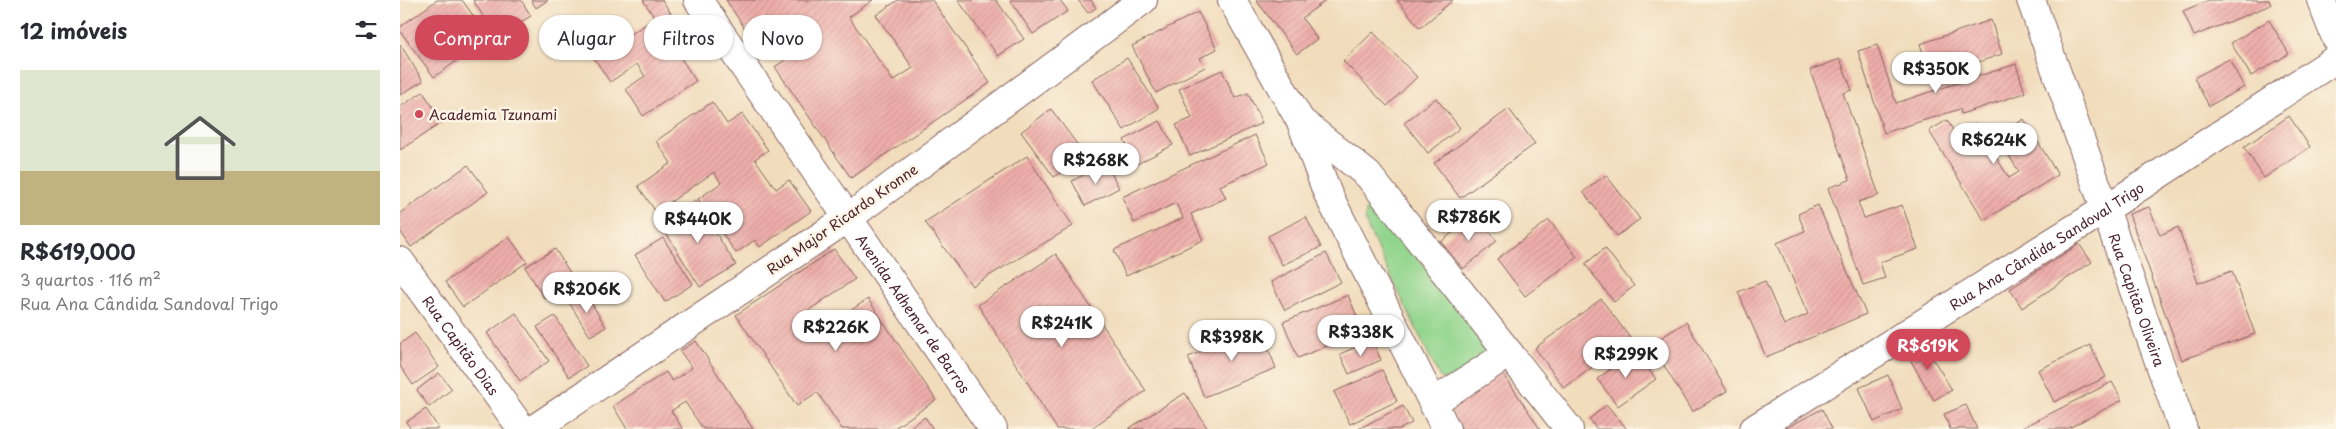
<!DOCTYPE html>
<html lang="pt">
<head>
<meta charset="utf-8">
<style>
	body { margin:0; font-family:"Playpen Sans",sans-serif; background:#f7f7f7; color:#2b2b33; height:100vh; display:flex; flex-direction:column; font-size:19px; white-space:nowrap }
	* { box-sizing:border-box; margin:0 }
	p { font-size:16px; color:#7c7c81 }
	.icon { flex:none; width:28px; height:28px; fill:none; stroke:currentColor; stroke-width:2; stroke-linecap:round; stroke-linejoin:round }
	.map { position:relative; flex:1; overflow:hidden }
	.drawer { display:flex; flex-direction:column; background:#fff; width:400px }
	.drawer>* { flex:none }
	.banner { position:absolute; left:15px; top:15px; width:475px; height:45px; display:flex; gap:10px }
	.price { position:absolute; translate:-50% -42px; padding:0 11px; border-radius:18px; background:#fff; color:#222; font-size:16px; line-height:32px; filter:drop-shadow(0 1px 2px #0008) }
	.price::after { content:''; position:absolute; left:50%; top:30px; width:15px; height:11px; margin-left:-8px; background:inherit; clip-path:polygon(0 0,100% 0,50% 100%) }
	.price.selected { background:#d1495b; color:#fff }
	ul { padding:0; list-style:none }
	li { display:grid; align-content:center; gap:10px; height:265px; padding:0 20px }
	li span { display:grid; place-items:center; height:155px; border-radius:0px; color:#555 }
	li>.icon { margin-inline-start:auto }
	span .icon { width:90px; height:90px; fill:#fffc; stroke-width:1 }
	li b { font-size:21px }
	h2 { display:flex; justify-content:space-between; align-items:center; height:60px; padding:0 20px; font-size:21px }
	.pill { padding:0 18px; border-radius:22px; background:#fff; box-shadow:0 1px 4px #0004; font-size:18px; line-height:45px }
	.pill.selected { background:#d1495b; color:#fff }
	main { display:flex; flex:1; min-height:0 }
	.map>svg:first-child { display:block }
</style>
</head>
<body>
<main>
<section class="drawer">
<h2>12 imóveis<svg class="icon" aria-label="filters" viewBox="0 0 24 24"><path d="M4 7h16M4 17h16"/><circle cx="9" cy="7" r="2"/><circle cx="15" cy="17" r="2"/></svg></h2>
<ul>
<li><span style="background:linear-gradient(#dfe7d0 65%,#c2b280 0)"><svg class="icon" aria-label="home" viewBox="0 0 24 24"><path d="M3 11l9-7 9 7M6 9v11h12V9"/></svg></span><div><b>R$619,000</b><p>3 quartos · 116 m²</p><p>Rua Ana Cândida Sandoval Trigo</p></div></li>
</ul>
</section>
<div class="map">
<svg width="1936" height="429" viewBox="0 0 1936 429">
	<defs>
		<pattern id="building-hatch" width="6" height="6" patternUnits="userSpaceOnUse" patternTransform="scale(1.25)"><rect width="6" height="6" fill="#eeaeaa"/><path d="M-1 1l2-2M0 6l6-6M5 7l2-2" fill="none" stroke="#ce9592"/></pattern>
	</defs>
	<rect width="100%" height="100%" fill="#fcf5e5"/>
	<filter id="ink" filterUnits="userSpaceOnUse"><feTurbulence type="fractalNoise" baseFrequency=".02" numOctaves="2"/><feDisplacementMap in="SourceGraphic" scale="10" xChannelSelector="R" yChannelSelector="G"/><feConvolveMatrix kernelMatrix="1 2 1 2 8 2 1 2 1" color-interpolation-filters="sRGB"/></filter>
	<filter id="wash" filterUnits="userSpaceOnUse"><feTurbulence type="fractalNoise" baseFrequency=".0096" numOctaves="4" result="noise"/><feDisplacementMap in="SourceGraphic" scale="20" xChannelSelector="R" yChannelSelector="G"/><feGaussianBlur stdDeviation="1.12" result="paint"/><feColorMatrix in="noise" values="0 0 0 0 0 0 0 0 0 0 0 0 0 0 0 0 0 1.4 0 .05"/><feComposite in="paint" operator="in"/></filter>
	<g filter="url(#wash)">
		<rect width="100%" height="100%" fill="#f1dcbb"/>
		<path fill="#91d58d" stroke="#6e7a5c" d="M974 207 982 213 1092 349 1049 380 1040 378 968 229 965 219 966 210Z"/>
		<g id="blocks">
			<path fill="url(#building-hatch)" d="M37 0H62L89 38 34 77 0 31V27Z
				M73 0H121L131 16 96 37Z
				M131 0H148L136 8Z
				M243 0H262L292 45 278 54Z
				M326 0H473L449 17 493 81 513 68 476 15 498 0H532L590 83 451 178 375 67 392 55 365 17 346 30Z
				M558 0H596L624 39 598 56Z
				M610 0H660L668 11 633 34Z
				M678 0H691L696 8 688 13Z
				M856 0H926L902 18 917 39 897 54Z
				M997 0H1053L1020 28Z
				M1809 0H1869L1871 5 1794 36 1783 11Z
				M798 12 817 49 800 58 805 67 756 93 732 46Z
				M1591 20 1602 54 1532 78 1520 44Z
				M1869 20 1889 54 1851 76 1831 43Z
				M251 21 275 57 278 54 296 81 243 116 226 89 245 76 237 64 210 82 194 58Z
				M973 32 1017 77 987 106 943 61Z
				M0 44 23 81 0 95Z
				M1477 45 1496 103 1616 64 1625 93 1561 114 1560 109 1484 133 1458 51Z
				M727 58 759 108 724 130 692 80Z
				M1440 59 1452 90 1443 93 1479 195 1458 202 1464 218 1502 205 1518 249 1480 262 1485 278 1463 285 1428 188 1450 180 1410 70Z
				M1829 59 1844 87 1809 106 1794 78Z
				M822 70 835 98 848 93 862 123 790 156 776 125 792 118 779 89Z
				M23 92 43 122 0 150V107Z
				M1036 98 1060 128 1028 153 1004 123Z
				M312 102 327 124 342 114 368 150 355 159 376 189 389 180 411 211 360 247 355 240 336 253 298 199 321 183 314 172 256 212 238 186 271 163 256 141Z
				M651 109 685 155 654 177 621 132Z
				M1109 109 1135 144 1060 198 1034 163Z
				M1889 116 1910 147 1864 178 1844 147Z
				M1624 119 1658 175 1584 220 1529 131 1547 120 1556 135 1575 123 1609 178 1619 172 1597 136Z
				M760 121 773 145 737 164 724 140Z
				M855 135 869 163 820 186 826 198 791 214 803 240 726 276 714 250 783 218 776 203 734 223 722 197Z
				M627 156 673 226 572 286 525 222Z
				M706 163 719 188 685 206 672 181Z
				M68 165 88 192 11 247 0 231V213Z
				M1206 175 1240 219 1217 236 1183 192Z
				M295 200 336 265 300 287 259 222Z
				M1418 205 1466 314 1366 357 1338 292 1365 281 1384 325 1408 314 1377 243 1405 231 1398 214Z
				M1749 207 1760 235 1778 227 1798 283 1832 271 1855 334 1782 360 1729 214Z
				M1075 214 1097 241 1063 269 1041 242Z
				M906 217 921 247 882 265 868 236Z
				M1149 220 1177 257 1125 296 1097 259Z
				M109 237 127 262 63 307 45 282Z
				M263 238 293 284 265 302 235 255Z
				M1679 244 1692 262 1622 308 1610 289Z
				M1205 248 1234 286 1214 302 1185 264Z
				M155 249 174 279 144 298 125 267Z
				M434 249 455 279 403 314 416 333 468 299 536 400 493 429H442L417 392 397 406 336 315Z
				M926 253 941 282 885 310 871 282Z
				M656 254 746 391 690 429H657L578 305Z
				M184 291 206 327 190 336 168 301Z
				M948 295 963 331 898 358 883 322Z
				M1201 299 1231 339 1164 388 1135 348Z
				M116 313 149 361 120 381 87 333Z
				M155 316 187 366 169 377 137 327Z
				M1286 322 1327 391 1292 412 1251 344Z
				M860 328 876 368 804 397 788 357Z
				M15 333 39 367 13 385 0 366V344Z
				M972 340 981 360 949 374 940 354Z
				M296 341 353 429H303L285 402 271 411 283 429H227L213 406 266 372 272 381 292 368 280 351Z
				M1522 341 1552 390 1534 400 1505 351Z
				M1690 345 1706 377 1654 402 1638 370Z
				M1235 352 1256 379 1218 406 1197 379Z
				M982 370 997 401 950 424 934 392Z
				M1101 370 1140 429H1062L1045 403Z
				M39 373 52 389 29 407 17 390Z
				M1488 375 1502 409 1474 422 1459 388Z
				M1712 382 1722 400 1667 429H1620Z
				M785 393 808 429H728Z
				M1207 405 1227 429H1197L1189 419Z
				M1566 405 1577 429H1550L1544 414Z
				M1003 406 1012 423 1000 429H958Z
				M26 409 39 429H11L6 422Z
				M1422 409 1432 429H1384Z
				M525 417 533 429H507Z"/>
		</g>
	</g>
	<g filter="url(#ink)">
		<use href="#blocks" fill-opacity="0" stroke="#84615d" stroke-width="1"/>
		<g fill="none" stroke-linecap="round" stroke-linejoin="round">
			<defs>
				<g id="minor">
					<path d="M832 0 901 122 927 192 1046 429"/>
					<path id="s1" d="M1631 0 1783 429"/>
					<path d="M902 122 968 175 1169 429"/>
					<path id="s2" d="M0 261 122 429"/>
					<path d="M1034 402 1109 353"/>
					<path id="s3" d="M134 429 448 218 593 429"/>
					<path id="s4" d="M1354 429 1704 210 1936 59"/>
				</g>
				<path id="major" d="M298 0 448 218 743 0
					M1921 0 1936 38"/>
			</defs>
			<use href="#minor" stroke="#84615d" stroke-width="30"/>
			<use href="#major" stroke="#84615d" stroke-width="30"/>
			<use href="#minor" stroke="#fff" stroke-width="28"/>
			<use href="#major" stroke="#fff" stroke-width="28"/>
		</g>
	</g>
	<circle fill="#d1495b" stroke="#fcf5e5" stroke-width="2" cx="19" cy="114" r="5"/>
	<g text-anchor="middle" dominant-baseline="central" stroke-width="5" stroke-linejoin="round" paint-order="stroke">
		<g font-size="14" fill="#4a1f2b" stroke="#fcf5e5" text-anchor="start">
			<text x="29" y="114">Academia Tzunami</text>
		</g>
		<g font-size="14" fill="#4a1f2b" stroke="#fcf5e5">
			<text transform="translate(442 219) rotate(-35)">Rua Major Ricardo Kronne</text>
			<text stroke="none"><textPath href="#s4" startOffset="345">Rua Ana Cândida Sandoval Trigo</textPath></text>
			<text stroke="none"><textPath href="#s1" startOffset="318">Rua Capitão Oliveira</textPath></text>
			<text stroke="none"><textPath href="#s3" startOffset="494">Avenida Adhemar de Barros</textPath></text>
			<text stroke="none"><textPath href="#s2" startOffset="104">Rua Capitão Dias</textPath></text>
		</g>
	</g>
</svg>
<b class="price" style="left:1536px;top:94px">R$350K</b>
<b class="price" style="left:1594px;top:165px">R$624K</b>
<b class="price" style="left:696px;top:185px">R$268K</b>
<b class="price" style="left:1069px;top:242px">R$786K</b>
<b class="price" style="left:298px;top:244px">R$440K</b>
<b class="price" style="left:187px;top:314px">R$206K</b>
<b class="price" style="left:662px;top:348px">R$241K</b>
<b class="price" style="left:436px;top:352px">R$226K</b>
<b class="price" style="left:961px;top:357px">R$338K</b>
<b class="price" style="left:832px;top:362px">R$398K</b>
<b class="price selected" style="left:1528px;top:371px">R$619K</b>
<b class="price" style="left:1226px;top:379px">R$299K</b>
<div class="banner">
<a class="pill selected">Comprar</a>
<a class="pill">Alugar</a>
<a class="pill">Filtros</a>
<a class="pill">Novo</a>
</div>
</div>
</main>
</body>
</html>
